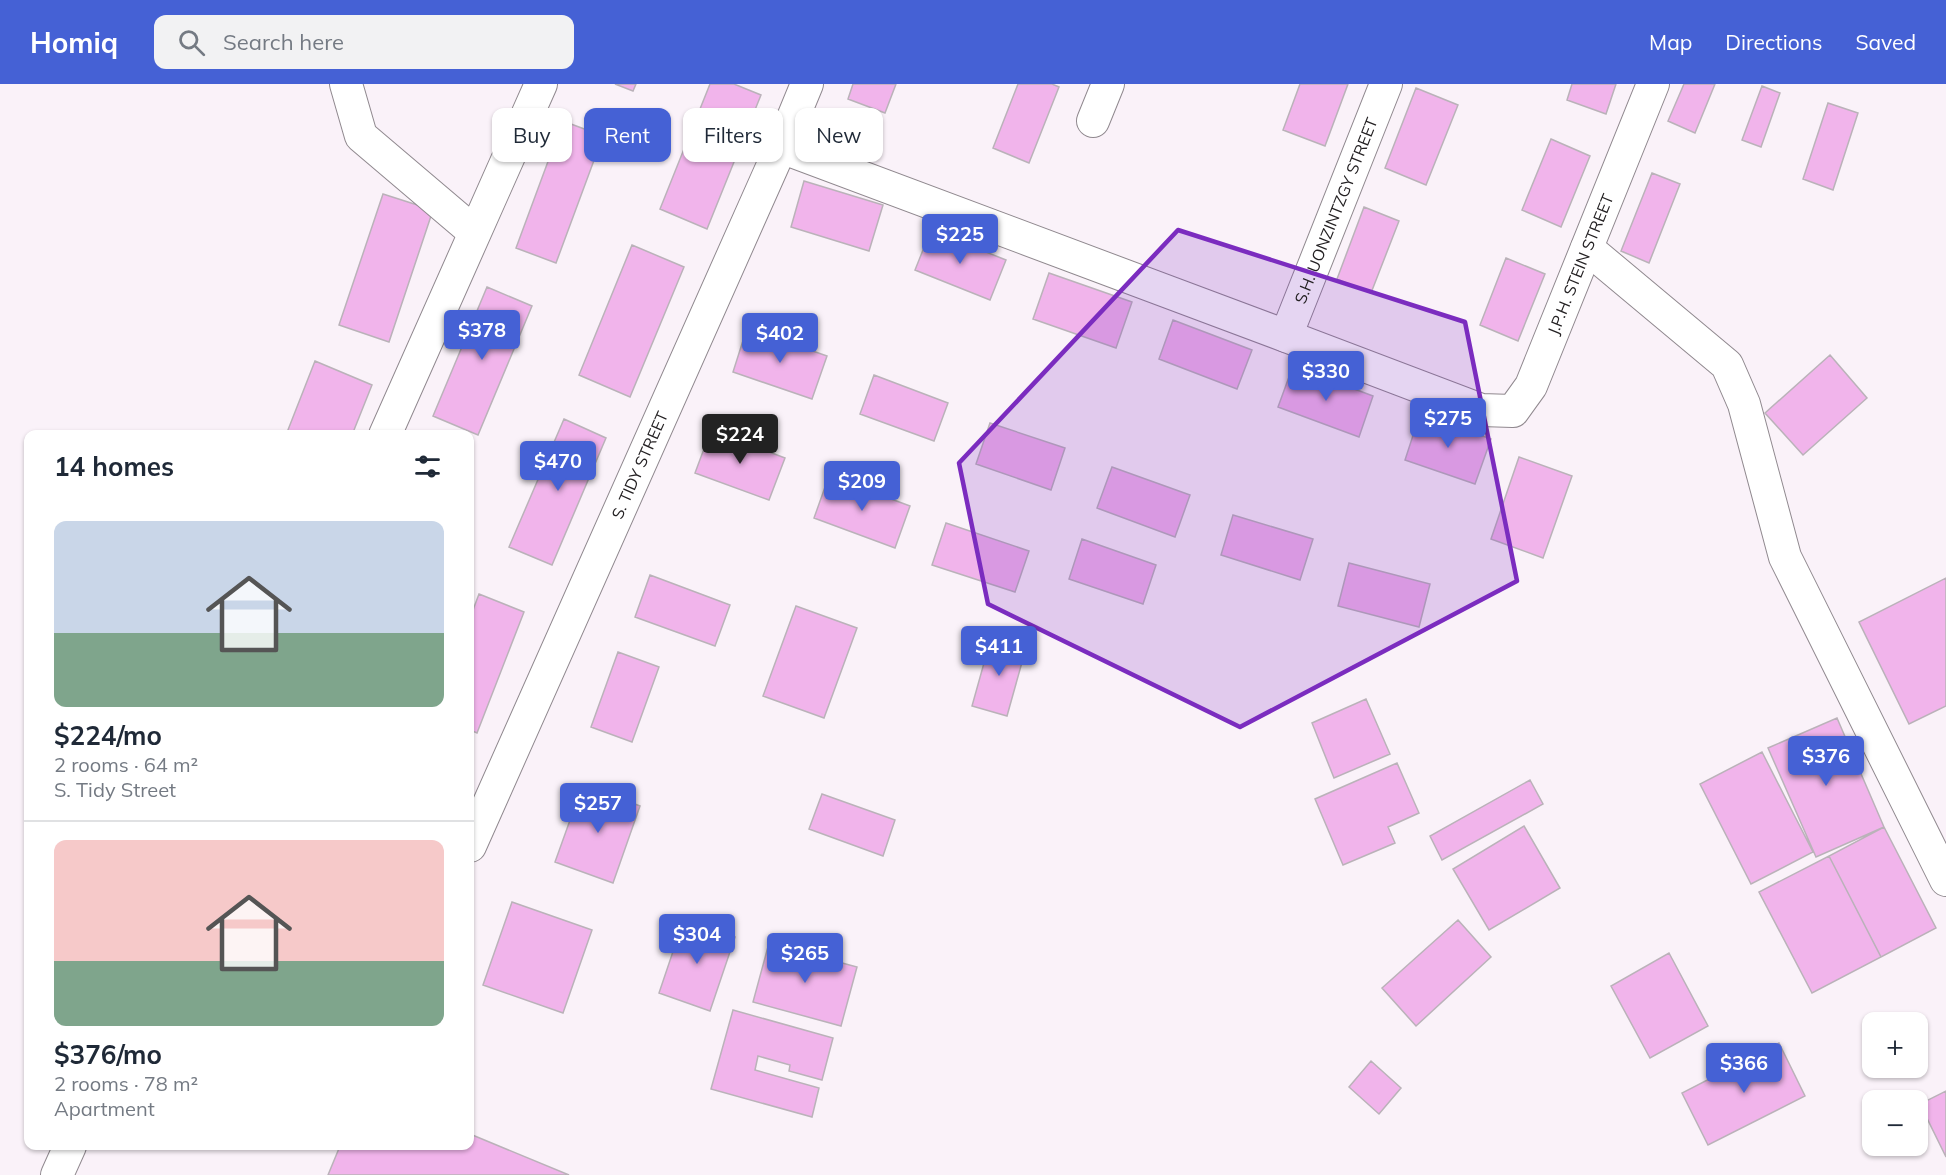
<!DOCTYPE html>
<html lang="en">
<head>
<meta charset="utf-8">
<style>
	body { margin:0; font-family:Mulish,sans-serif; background:#f2f2f3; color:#1f2937; height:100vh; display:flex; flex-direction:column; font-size:22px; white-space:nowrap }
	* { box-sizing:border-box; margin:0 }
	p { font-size:20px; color:#747a83 }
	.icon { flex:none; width:33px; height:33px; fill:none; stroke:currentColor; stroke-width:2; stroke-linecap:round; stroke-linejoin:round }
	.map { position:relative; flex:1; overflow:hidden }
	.details { position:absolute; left:24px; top:346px; width:450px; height:720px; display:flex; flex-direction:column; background:#fff; border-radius:12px; box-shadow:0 2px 4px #0004 }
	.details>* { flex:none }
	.top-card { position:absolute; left:492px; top:24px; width:570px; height:54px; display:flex; gap:12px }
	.controls { position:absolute; left:1862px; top:928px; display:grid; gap:12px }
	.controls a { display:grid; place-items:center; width:66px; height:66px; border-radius:12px; background:#fff; box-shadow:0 2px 4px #0004; font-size:30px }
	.price { position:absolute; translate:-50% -51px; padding:0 14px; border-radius:6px; background:#4561d5; color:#fff; font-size:20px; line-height:39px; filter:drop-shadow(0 2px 3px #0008) }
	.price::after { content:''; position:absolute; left:50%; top:36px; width:18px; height:14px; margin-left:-9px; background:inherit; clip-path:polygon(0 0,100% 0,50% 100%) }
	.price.on { background:#222; color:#fff }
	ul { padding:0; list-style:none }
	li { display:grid; align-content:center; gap:12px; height:318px; padding:0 30px }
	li+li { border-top:2px solid #e0e1e3 }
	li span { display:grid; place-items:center; height:186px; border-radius:12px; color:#555 }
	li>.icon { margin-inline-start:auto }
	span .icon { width:108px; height:108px; fill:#fffc; stroke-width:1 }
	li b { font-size:26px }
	h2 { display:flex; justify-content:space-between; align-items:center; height:72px; padding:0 30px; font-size:26px }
	.chip { padding:0 21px; border-radius:12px; background:#fff; box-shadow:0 2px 4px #0004; font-size:21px; line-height:54px }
	.chip.on { background:#4561d5; color:#fff }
	header { display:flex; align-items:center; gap:36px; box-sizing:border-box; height:84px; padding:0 30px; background:#4561d5; color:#fff }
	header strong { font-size:28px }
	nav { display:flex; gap:33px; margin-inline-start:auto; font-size:21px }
	.search { width:420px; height:54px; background:#f2f2f3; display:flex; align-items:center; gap:15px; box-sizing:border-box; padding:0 21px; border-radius:12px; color:#747a83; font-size:22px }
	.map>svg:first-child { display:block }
</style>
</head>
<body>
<header>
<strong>Homiq</strong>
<div class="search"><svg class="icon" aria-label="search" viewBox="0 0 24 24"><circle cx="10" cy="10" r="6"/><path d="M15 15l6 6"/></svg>Search here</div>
<nav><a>Map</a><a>Directions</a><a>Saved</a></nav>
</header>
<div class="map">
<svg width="1946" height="1091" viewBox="0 0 1946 1091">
	<rect width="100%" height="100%" fill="#faf2f9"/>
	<path fill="#f1b4eb" stroke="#bab2b9" stroke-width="1.5" d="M615 0H636L633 7Z
		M710 0H734L761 11 707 145 660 125Z
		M853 0H896L885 29 848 15Z
		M1018 0H1052L1059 3 1029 79 993 64Z
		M1300 0H1348L1325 62 1283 46Z
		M1572 0H1616L1606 30 1567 16Z
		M1684 0H1715L1695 49 1668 37Z
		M1762 2 1780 9 1761 63 1742 56Z
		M1416 4 1458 21 1426 101 1385 84Z
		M1828 19 1858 29 1833 106 1803 95Z
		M563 37 603 52 556 179 516 164Z
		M1551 55 1590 72 1561 143 1522 126Z
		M1652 89 1680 100 1649 179 1621 167Z
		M804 97 883 121 869 167 791 143Z
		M383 110 433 126 389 258 339 241Z
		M1364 123 1399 137 1371 209 1337 195Z
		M931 146 1006 176 990 216 915 186Z
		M632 161 684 183 630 313 579 291Z
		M1506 174 1545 190 1518 257 1480 241Z
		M1049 189 1132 218 1116 264 1033 235Z
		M487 203 532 222 478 351 433 332Z
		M1173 236 1252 266 1237 305 1159 275Z
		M747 244 827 272 812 315 733 288Z
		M1830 271 1867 314 1803 371 1765 329Z
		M315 277 372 301 352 351H286Z
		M1293 282 1373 312 1359 353 1278 323Z
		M874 291 948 319 934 357 860 330Z
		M1420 330 1491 355 1475 400 1405 376Z
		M564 335 606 354 552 481 509 463Z
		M990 339 1065 364 1051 406 976 380Z
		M711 346 785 374 769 416 695 389Z
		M1519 373 1572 392 1543 474 1491 455Z
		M1112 383 1190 411 1175 453 1097 424Z
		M829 392 910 422 895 464 814 434Z
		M1233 431 1313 455 1300 496 1221 471Z
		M946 439 1029 467 1015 508 932 481Z
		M1082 455 1156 481 1143 520 1069 495Z
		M1349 479 1430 500 1419 543 1338 522Z
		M650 491 730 521 715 562 635 533Z
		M1946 494V622L1909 640 1859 538Z
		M479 510 524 528 477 649 470 646V534Z
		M796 522 857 544 824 634 763 612Z
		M991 554 1026 564 1007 632 972 622Z
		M618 568 659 583 632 658 591 643Z
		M1366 615 1390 670 1334 694 1312 639Z
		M1837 634 1884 743 1816 773 1768 664Z
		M1762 668 1813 768 1751 800 1700 700Z
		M1397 679 1419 729 1388 743 1395 759 1343 781 1315 715Z
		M1530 696 1543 720 1442 776 1430 752Z
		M583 700 640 722 613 799 555 778Z
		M822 710 895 736 883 772 809 745Z
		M1524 742 1560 804 1489 846 1453 785Z
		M1884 743 1936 844 1881 873 1829 772Z
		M1829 772 1881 873 1812 909 1759 808Z
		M512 818 592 846 563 929 483 901Z
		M684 835 735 853 710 927 659 909Z
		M1458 836 1491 873 1416 942 1382 904Z
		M769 859 857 883 841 942 753 918Z
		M1669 869 1708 942 1650 974 1611 902Z
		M733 926 833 954 822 996 789 987 790 981 758 972 755 986 819 1004 812 1033 711 1005Z
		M1779 959 1805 1012 1708 1061 1682 1009Z
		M1371 977 1401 1004 1379 1030 1349 1003Z
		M1946 1007V1073L1920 1020Z
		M470 1050 569 1091H328L340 1062H470Z"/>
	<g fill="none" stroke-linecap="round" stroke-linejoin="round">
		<defs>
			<g id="minor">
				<path d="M346 0 361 52 474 148"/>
				<path d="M1093 37 1108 0"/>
				<path id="s1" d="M781 63 1286 252 1481 326 1513 327 1531 302 1653 0"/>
				<path d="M1587 164 1727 281 1744 320 1785 473 1946 796"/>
				<path id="s2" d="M1286 252 1386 0"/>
				<path d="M385 351 541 0"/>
				<path id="s3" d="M470 762 781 63 807 0"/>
				<path d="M57 1091 70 1062"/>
			</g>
		</defs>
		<use href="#minor" stroke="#90898f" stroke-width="34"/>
		<use href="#minor" stroke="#fff" stroke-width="32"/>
	</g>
	<path fill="#7b2cbf" fill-opacity="0.2" stroke="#7b2cbf" stroke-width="4.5" stroke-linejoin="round" d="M1178 146 1465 238 1517 497 1240 643 988 520 959 379Z"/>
	<g text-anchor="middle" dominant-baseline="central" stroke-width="5" stroke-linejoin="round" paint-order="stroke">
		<g font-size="16" fill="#242123" stroke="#fff">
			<text stroke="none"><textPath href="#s2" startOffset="135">S.H. UONZINTZGY STREET</textPath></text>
			<text stroke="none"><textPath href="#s1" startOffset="942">J.P.H. STEIN STREET</textPath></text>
			<text stroke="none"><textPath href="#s3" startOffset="417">S. TIDY STREET</textPath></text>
		</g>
	</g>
</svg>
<div class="controls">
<a>+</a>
<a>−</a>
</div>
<b class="price" style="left:960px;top:181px">$225</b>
<b class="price" style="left:482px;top:277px">$378</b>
<b class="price" style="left:780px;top:280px">$402</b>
<b class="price" style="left:1326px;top:318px">$330</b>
<b class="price" style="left:1448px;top:365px">$275</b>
<b class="price on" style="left:740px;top:381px">$224</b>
<b class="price" style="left:558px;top:408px">$470</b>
<b class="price" style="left:862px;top:428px">$209</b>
<b class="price" style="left:999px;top:593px">$411</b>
<b class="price" style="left:1826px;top:703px">$376</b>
<b class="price" style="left:598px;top:750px">$257</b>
<b class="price" style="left:697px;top:881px">$304</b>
<b class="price" style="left:805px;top:900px">$265</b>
<b class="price" style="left:1744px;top:1010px">$366</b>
<div class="top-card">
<a class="chip">Buy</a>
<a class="chip on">Rent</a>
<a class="chip">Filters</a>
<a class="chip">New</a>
</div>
<section class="details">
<h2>14 homes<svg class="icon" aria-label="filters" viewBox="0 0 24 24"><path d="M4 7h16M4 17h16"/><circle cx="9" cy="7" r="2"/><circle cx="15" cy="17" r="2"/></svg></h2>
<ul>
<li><span style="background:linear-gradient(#c9d6e8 60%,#7fa58c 0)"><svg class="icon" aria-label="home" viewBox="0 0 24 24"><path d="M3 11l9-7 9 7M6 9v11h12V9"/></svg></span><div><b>$224/mo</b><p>2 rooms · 64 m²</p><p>S. Tidy Street</p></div></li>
<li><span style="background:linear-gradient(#f6c9c9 65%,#7fa58c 0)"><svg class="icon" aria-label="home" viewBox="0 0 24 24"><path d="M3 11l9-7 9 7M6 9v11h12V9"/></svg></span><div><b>$376/mo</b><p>2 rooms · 78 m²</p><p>Apartment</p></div></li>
</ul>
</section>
</div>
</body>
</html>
